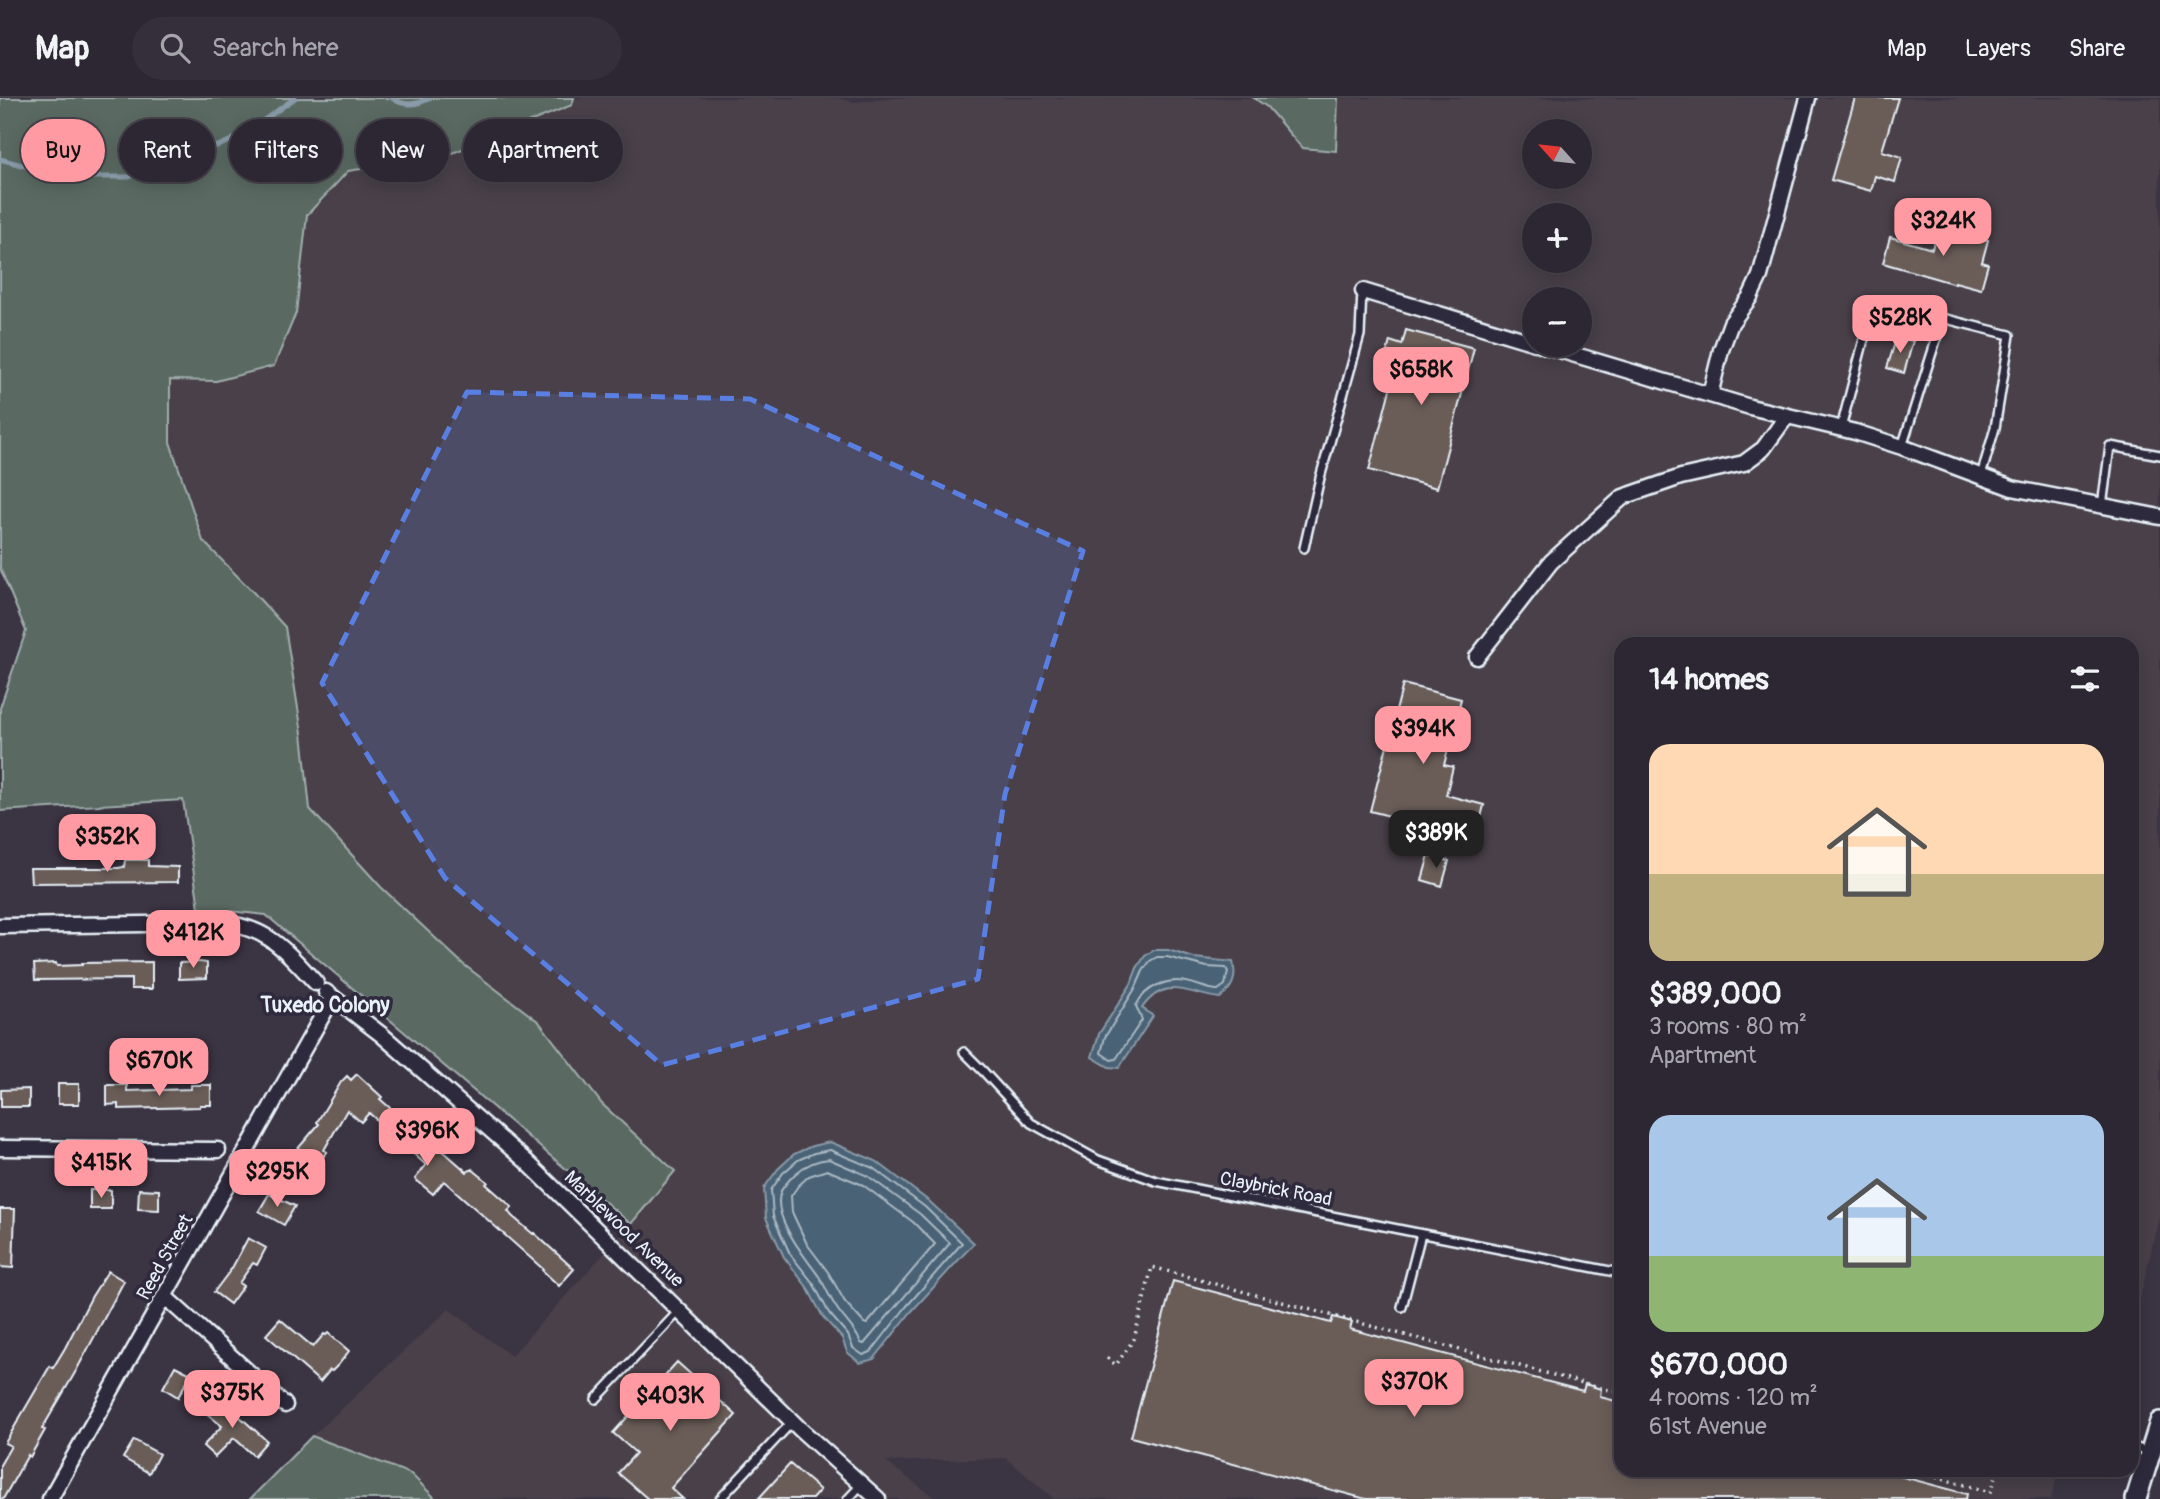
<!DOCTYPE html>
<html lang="en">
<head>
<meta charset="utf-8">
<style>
	body { margin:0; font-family:Pangolin,sans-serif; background:#342f3a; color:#f1f3f6; height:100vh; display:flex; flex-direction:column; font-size:26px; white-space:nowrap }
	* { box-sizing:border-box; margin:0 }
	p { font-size:23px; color:#a6a5ac }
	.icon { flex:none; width:38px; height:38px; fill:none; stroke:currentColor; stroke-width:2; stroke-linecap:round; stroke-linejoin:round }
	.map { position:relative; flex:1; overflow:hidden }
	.drawer { position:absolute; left:1614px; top:539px; width:525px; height:840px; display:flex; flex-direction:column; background:#2c2732; border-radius:21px; box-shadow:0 4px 18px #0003,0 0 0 2px #48444d }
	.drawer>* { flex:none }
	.guide { position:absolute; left:21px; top:21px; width:665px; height:63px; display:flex; gap:14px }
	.needle { width:46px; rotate:297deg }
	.controls { position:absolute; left:1522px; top:21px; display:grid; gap:14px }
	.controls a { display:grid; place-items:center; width:70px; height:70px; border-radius:50%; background:#2c2732; box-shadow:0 4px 18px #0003,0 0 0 2px #48444d; font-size:35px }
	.price { position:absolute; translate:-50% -60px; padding:0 16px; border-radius:14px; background:#ff9aa2; color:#111; font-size:23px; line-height:46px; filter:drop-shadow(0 2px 4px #0008) }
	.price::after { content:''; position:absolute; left:50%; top:42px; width:21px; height:16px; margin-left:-10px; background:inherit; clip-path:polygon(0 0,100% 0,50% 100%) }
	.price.current { background:#222; color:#fff }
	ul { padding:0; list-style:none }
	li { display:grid; align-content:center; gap:14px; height:371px; padding:0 35px }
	li span { display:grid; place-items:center; height:217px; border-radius:21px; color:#555 }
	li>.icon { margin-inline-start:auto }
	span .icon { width:126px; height:126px; fill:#fffc; stroke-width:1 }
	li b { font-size:30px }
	h2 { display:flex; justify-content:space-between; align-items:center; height:84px; padding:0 35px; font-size:30px }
	.tag { padding:0 24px; border-radius:32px; background:#2c2732; box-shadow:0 4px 18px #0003,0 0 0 2px #48444d; font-size:24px; line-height:63px }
	.tag.current { background:#ff9aa2; color:#111 }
	header { display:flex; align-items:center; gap:42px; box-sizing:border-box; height:98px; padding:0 35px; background:#2c2732; border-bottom:2px solid #48444d }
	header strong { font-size:33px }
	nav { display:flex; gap:38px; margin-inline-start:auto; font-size:24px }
	.search { width:490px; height:63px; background:#342f3a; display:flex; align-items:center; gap:18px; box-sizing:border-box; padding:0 24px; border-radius:38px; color:#a6a5ac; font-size:26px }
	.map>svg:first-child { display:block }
</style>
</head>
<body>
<header>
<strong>Map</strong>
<div class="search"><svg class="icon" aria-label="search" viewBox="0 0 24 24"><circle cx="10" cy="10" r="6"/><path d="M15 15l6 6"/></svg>Search here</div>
<nav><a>Map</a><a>Layers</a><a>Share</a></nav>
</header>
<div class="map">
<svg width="2160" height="1401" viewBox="0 0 2160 1401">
	<rect width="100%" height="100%" fill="#3b3443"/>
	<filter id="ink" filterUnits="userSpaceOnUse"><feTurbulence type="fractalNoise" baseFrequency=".0143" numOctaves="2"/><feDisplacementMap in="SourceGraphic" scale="14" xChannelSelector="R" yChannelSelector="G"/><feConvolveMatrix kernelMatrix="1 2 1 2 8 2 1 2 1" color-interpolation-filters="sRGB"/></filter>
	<g filter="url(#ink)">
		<path fill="#49404a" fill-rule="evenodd" d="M574 0H838L854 4 895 0H1254L1267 9 1302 50 1336 53 1338 0H2160V1115L2132 1234V546H1620V1372H2059L2051 1401H1054L1006 1360 886 1364 937 1401H436L411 1376 312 1338 449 1211 511 1258 631 1126 675 1073 602 1006 539 924 463 866 381 789 310 711 302 635 253 494 203 443 170 344V282L216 283 296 215 307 117 348 73 445 58 572 7ZM1535 33H1580V79H1535ZM1535 117H1580V163H1535ZM1535 201H1580V247H1535Z"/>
		<path fill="#5a6b62" stroke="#a1aead" stroke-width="2" d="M0 0H574L572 7 445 58 348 73 307 117 296 215 274 268 216 283 170 282V344L203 443 253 494 285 529 302 635 310 711 381 789 463 866 539 924 602 1006 675 1073 631 1126 266 817 199 810 183 702 0 713V610L26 533 0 470Z
			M1254 0H1338L1336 53 1302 50 1267 9Z
			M312 1338 411 1376 436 1401H250Z"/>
		<path fill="#4a6275" stroke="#899ba9" stroke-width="2" d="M1154 852H1168L1194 860 1233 864C1237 880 1233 890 1220 900 1189 897 1166 876 1142 910L1153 918 1119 970 1109 969 1092 959 1099 936 1131 886 1137 870 1145 858Z
			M830 1044 876 1063 930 1104 974 1145 911 1214 874 1261 860 1265 847 1254 842 1240 823 1219 807 1189 784 1159 766 1120 764 1090 778 1071 794 1056 812 1048Z"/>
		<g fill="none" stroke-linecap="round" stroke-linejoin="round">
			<path stroke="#a9b8c4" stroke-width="2" d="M1157 859H1167L1207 869 1226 870 1228 874 1225 887 1218 892C1208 892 1200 887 1190 885 1169 879 1145 888 1136 908L1142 922 1116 961 1111 962 1101 955 1105 939 1136 889 1143 873 1150 863Z
				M830 1052 873 1070 925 1109 962 1145 906 1209 871 1254 863 1257 853 1250 848 1237 829 1215 813 1185 790 1156 773 1118 771 1092 783 1075 798 1062 814 1055Z
				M829 1061 868 1078 920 1116 950 1145 864 1246 861 1245C855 1230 844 1222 836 1209 830 1200 826 1190 820 1180 807 1161 770 1119 781 1093 784 1087 790 1081 795 1076 805 1067 815 1062 829 1061Z
				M827 1072 863 1087 913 1124 935 1146 867 1226 864 1225 845 1204 828 1174 807 1146 792 1114 791 1098 798 1088 809 1078Z"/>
			<path stroke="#899ba9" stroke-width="5" d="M392 0C404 9 417 7 430 0
				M0 61 51 75 70 73 93 79H128L144 74 177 54 194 49 218 48 243 37 295 0"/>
		</g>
		<path fill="#6a5d59" stroke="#e8f1f8" stroke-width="2" d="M1855 0H1898L1882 53 1902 59 1895 84 1875 78 1871 93 1831 82Z
			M1938 128 1988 142 1982 164 1988 166 1981 191 1955 184V186L1883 165 1890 139 1932 151Z
			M1406 232 1474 250 1437 390 1369 372 1396 268 1384 265 1390 243 1402 247Z
			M1897 238 1913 243 1904 275 1887 270Z
			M1403 586 1461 601 1444 667 1453 669 1446 697 1484 707 1476 740 1370 713Z
			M1429 757 1449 763 1442 788 1422 782Z
			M125 762H148V768L178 769V784L31 785 30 770H118L124 769Z
			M152 864V891H131V881L35 882 34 866 56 865 57 868 82 867V865Z
			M200 864 207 865V880L179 881V865Z
			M357 976 382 999 380 1001 408 1026 410 1025 416 1029 467 1074 472 1071 488 1084 486 1086 512 1109 508 1113 512 1118 533 1136 534 1135 574 1171 559 1188 542 1172 543 1171 444 1083 433 1096 415 1081 426 1067 369 1015 361 1024 347 1012 324 1052 327 1054 308 1076 290 1060 319 1026 317 1024 341 984 347 978 351 982Z
			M58 986H79V1006H58Z
			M107 987H127V993L191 991V987H211V1007H200V1009L118 1011V1006L107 1007Z
			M29 991V1009H1V992Z
			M139 1091 159 1092V1112L138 1111Z
			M90 1092H111V1111H90Z
			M269 1096 295 1108 284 1127 259 1113Z
			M0 1111H15L13 1170 0 1169Z
			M248 1140 266 1150 257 1167 253 1165 239 1185 243 1188 230 1206 214 1194 232 1170Z
			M108 1173 124 1183 76 1273 42 1331 45 1332 30 1359 28 1357 3 1401H0V1367L11 1348 5 1345 50 1268 53 1270 65 1250 92 1198Z
			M1173 1183 1331 1225 1333 1219 1352 1224 1350 1231 1583 1293 1585 1286 1601 1291 1600 1299 1620 1304V1372H1893L1892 1376 1967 1396 1966 1401H1366L1131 1339Z
			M280 1221 313 1249 324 1236 326 1237 328 1235 349 1253 339 1266 332 1273 330 1272 320 1284 266 1237Z
			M677 1264 736 1317 671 1390 683 1401H648L618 1375 636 1355 613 1335Z
			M175 1268 191 1276 178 1299 163 1290Z
			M218 1299 267 1343 254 1358 234 1340 215 1359 203 1348 222 1328 205 1314Z
			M134 1342 159 1356 149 1375 123 1360Z
			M790 1366 820 1392 812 1401H758Z"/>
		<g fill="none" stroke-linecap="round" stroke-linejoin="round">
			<defs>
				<path id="lane" d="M1937 239 1942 220 2010 237 1995 330 1981 378
					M1841 330 1869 222 1937 239 1902 349
					M2102 408 2110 348 2160 357
					M1304 450 1320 380 1360 237 1362 193
					M964 954 984 974 1031 1025 1098 1062 1156 1083 1620 1175
					M1402 1209 1421 1136
					M596 1301 679 1213
					M2132 1348 2150 1355
					M720 1401 792 1324
					M848 1401 861 1387"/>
				<path id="street" d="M1363 193 1535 245
					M1542 247 1750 309 1855 334 1902 349 2012 390 2160 419
					M1710 297 1721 252 1731 225 1750 199 1760 178 1808 0
					M1477 559 1551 464 1623 399 1681 379 1744 365 1763 351 1787 318
					M0 828 217 825C266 827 284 851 316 885
					M326 894 382 937 527 1064 800 1331 878 1401
					M0 1050 218 1052
					M165 1199 285 1307
					M50 1401 333 899"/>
				<path id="secondary" d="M2136 1401 2160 1324"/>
			</defs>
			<use href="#lane" stroke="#e8f1f8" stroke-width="12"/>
			<use href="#street" stroke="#e8f1f8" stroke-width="19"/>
			<use href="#secondary" stroke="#e8f1f8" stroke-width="24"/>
			<path stroke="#e8f1f8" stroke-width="3.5" stroke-dasharray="2 5" stroke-linecap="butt" d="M1107 1260 1116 1267 1134 1241 1152 1169 1620 1295
				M1909 1372 1991 1394 1996 1379"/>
			<use href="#lane" stroke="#2f2a3d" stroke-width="7"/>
			<use href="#street" stroke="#2f2a3d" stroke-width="14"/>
			<use href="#secondary" stroke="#2f2a3d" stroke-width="19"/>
		</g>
	</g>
	<path fill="#5a7fe2" fill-opacity="0.2" stroke="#5a7fe2" stroke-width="5" stroke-dasharray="14 9" stroke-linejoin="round" d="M467 294 750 301 1083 453 1005 696 978 881 662 967 445 780 322 585Z"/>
	<g text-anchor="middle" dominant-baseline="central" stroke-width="7" stroke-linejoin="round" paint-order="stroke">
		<g font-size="19" fill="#e8f1f8" stroke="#2f2a3d">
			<text transform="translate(1276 1091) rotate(11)">Claybrick Road</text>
			<text transform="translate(624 1131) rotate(44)">Marblewood Avenue</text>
			<text transform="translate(165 1159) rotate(-61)">Reed Street</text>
		</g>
		<g font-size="21" font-weight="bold" fill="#e8f1f8" stroke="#2f2a3d">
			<text x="325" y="907">Tuxedo Colony</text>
		</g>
	</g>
</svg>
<div class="controls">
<a><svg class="needle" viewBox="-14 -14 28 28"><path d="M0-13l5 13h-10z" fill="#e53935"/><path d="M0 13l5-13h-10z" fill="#a6a5ac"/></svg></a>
<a>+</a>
<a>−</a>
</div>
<b class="price" style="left:1943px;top:160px">$324K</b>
<b class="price" style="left:1900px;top:257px">$528K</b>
<b class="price" style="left:1421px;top:309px">$658K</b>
<b class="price" style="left:1423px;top:668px">$394K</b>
<b class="price current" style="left:1436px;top:772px">$389K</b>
<b class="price" style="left:107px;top:776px">$352K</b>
<b class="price" style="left:193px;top:872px">$412K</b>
<b class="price" style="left:159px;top:1000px">$670K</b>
<b class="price" style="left:427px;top:1070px">$396K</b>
<b class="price" style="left:101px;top:1102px">$415K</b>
<b class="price" style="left:277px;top:1111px">$295K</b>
<b class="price" style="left:1414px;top:1321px">$370K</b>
<b class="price" style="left:232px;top:1332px">$375K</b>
<b class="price" style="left:670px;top:1335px">$403K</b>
<div class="guide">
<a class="tag current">Buy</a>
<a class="tag">Rent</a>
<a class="tag">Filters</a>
<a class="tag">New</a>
<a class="tag">Apartment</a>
</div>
<section class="drawer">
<h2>14 homes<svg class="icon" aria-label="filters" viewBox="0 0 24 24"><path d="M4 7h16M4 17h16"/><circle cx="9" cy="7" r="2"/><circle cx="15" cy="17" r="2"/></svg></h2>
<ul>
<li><span style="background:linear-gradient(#ffd9b3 60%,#c2b280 0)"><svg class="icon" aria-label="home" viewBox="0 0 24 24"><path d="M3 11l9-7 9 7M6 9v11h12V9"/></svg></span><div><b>$389,000</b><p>3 rooms · 80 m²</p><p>Apartment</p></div></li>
<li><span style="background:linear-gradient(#a9c7e8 65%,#8fb573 0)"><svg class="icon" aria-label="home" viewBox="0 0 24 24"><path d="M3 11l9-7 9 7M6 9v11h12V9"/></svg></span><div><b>$670,000</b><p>4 rooms · 120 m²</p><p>61st Avenue</p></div></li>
</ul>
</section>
</div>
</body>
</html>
